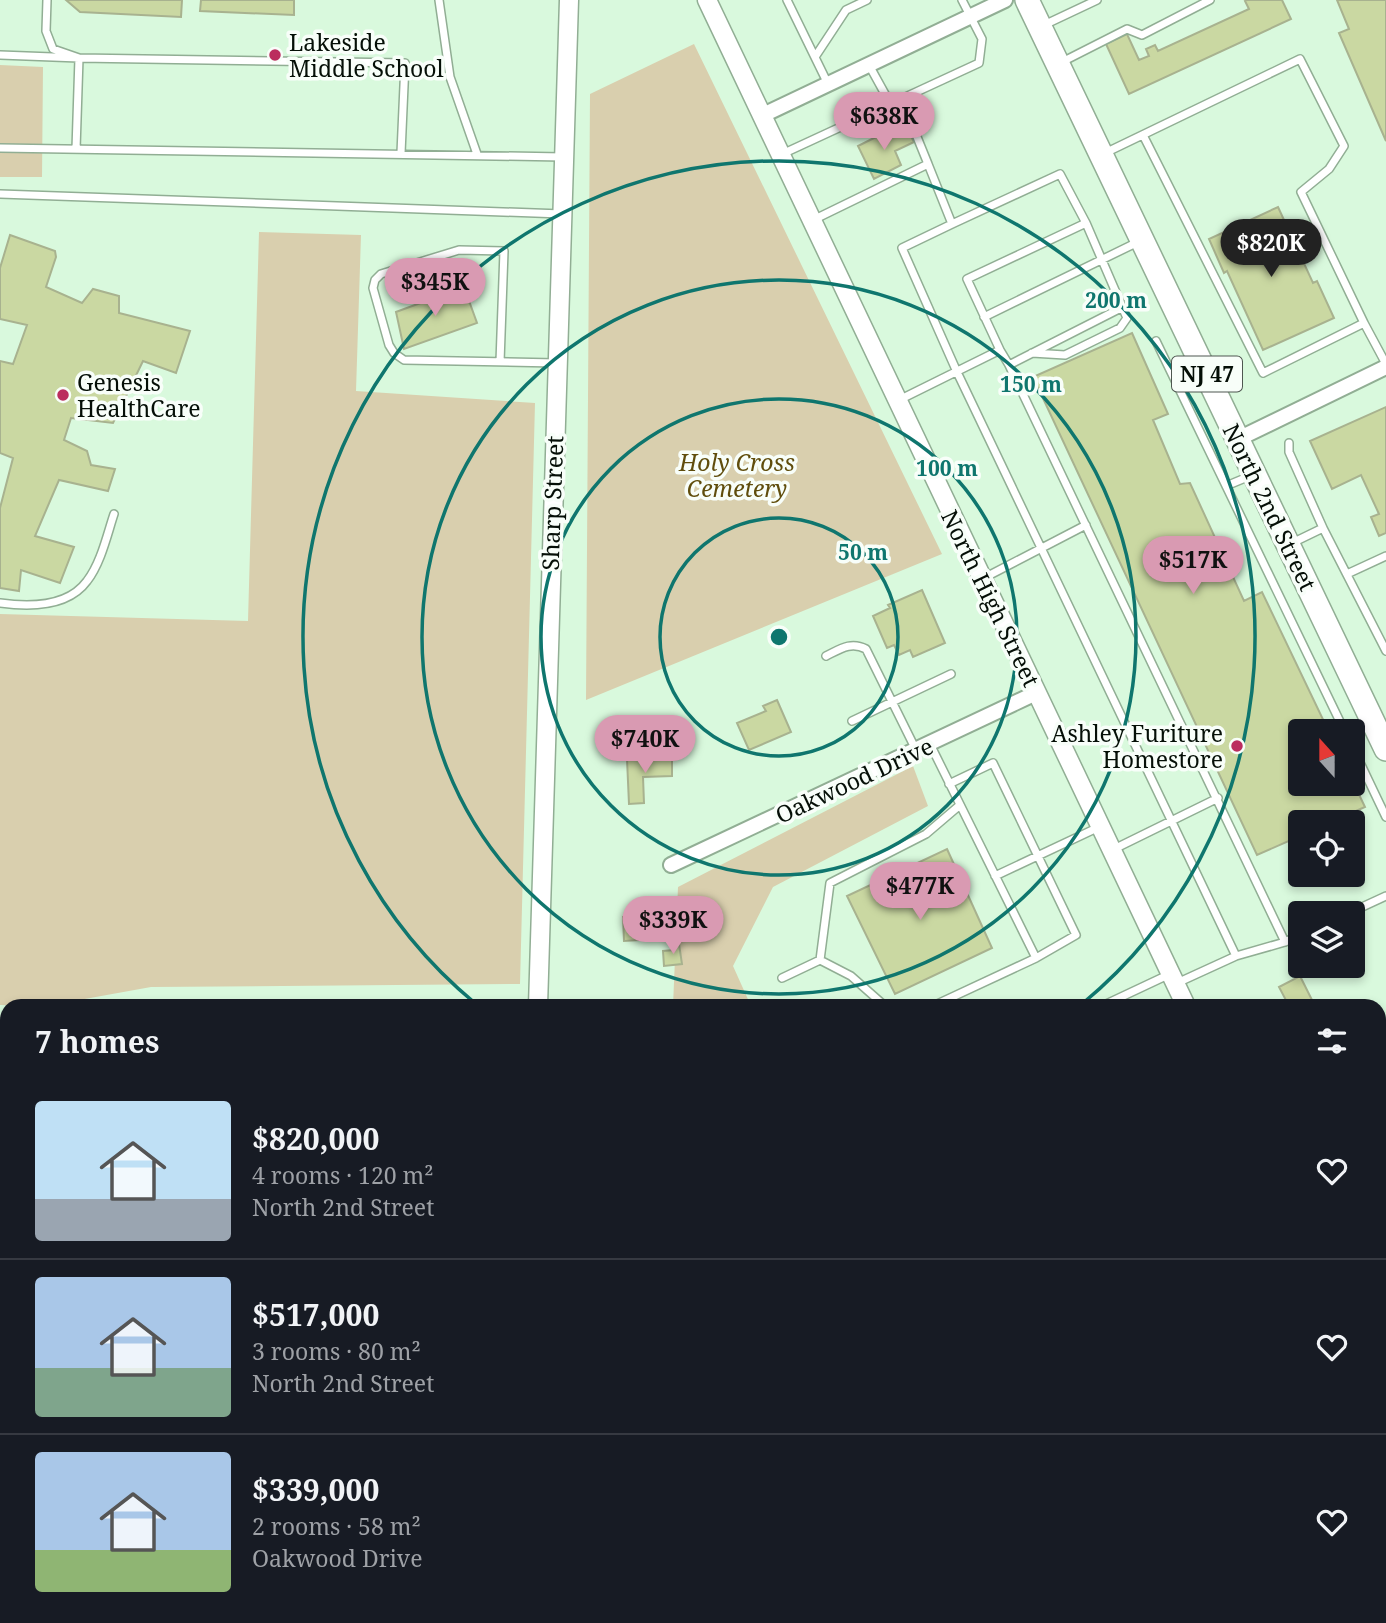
<!DOCTYPE html>
<html lang="en">
<head>
<meta charset="utf-8">
<style>
	body { margin:0; font-family:"Noto Serif",serif; background:#20242c; color:#f1f3f6; height:100vh; display:flex; flex-direction:column; font-size:26px; white-space:nowrap }
	* { box-sizing:border-box; margin:0 }
	p { font-size:23px; color:#9ea1a6 }
	.icon { flex:none; width:38px; height:38px; fill:none; stroke:currentColor; stroke-width:2; stroke-linecap:round; stroke-linejoin:round }
	.map { position:relative; flex:1; overflow:hidden }
	.drawer { position:absolute; left:0px; top:999px; width:1386px; height:625px; display:flex; flex-direction:column; background:#171b24; border-radius:21px 21px 0 0; box-shadow:0 4px 10px #0003 }
	.drawer>* { flex:none }
	.needle { width:46px; rotate:339deg }
	.fabs { position:absolute; left:1288px; top:719px; display:grid; gap:14px }
	.fabs a { display:grid; place-items:center; width:77px; height:77px; border-radius:7px; background:#171b24; box-shadow:0 4px 10px #0003; font-size:35px }
	.price { position:absolute; translate:-50% -60px; padding:0 16px; border-radius:24px; background:#d99ab2; color:#111; font-size:23px; line-height:46px; filter:drop-shadow(0 2px 4px #0008) }
	.price::after { content:''; position:absolute; left:50%; top:42px; width:21px; height:16px; margin-left:-10px; background:inherit; clip-path:polygon(0 0,100% 0,50% 100%) }
	.price.current { background:#222; color:#fff }
	ul { padding:0; list-style:none }
	li { display:flex; align-items:center; gap:21px; height:175px; padding:0 35px }
	li+li { border-top:2px solid #363941 }
	li span { display:grid; place-items:center; flex:none; width:196px; height:140px; border-radius:7px; color:#555 }
	li>.icon { margin-inline-start:auto }
	span .icon { width:84px; height:84px; fill:#fffc; stroke-width:1 }
	li b { font-size:30px }
	h2 { display:flex; justify-content:space-between; align-items:center; height:84px; padding:0 35px; font-size:30px }
	.map>svg:first-child { display:block }
</style>
</head>
<body>
<div class="map">
<svg width="1386" height="1623" viewBox="0 0 1386 1623">
	<rect width="100%" height="100%" fill="#d9f9dd"/>
	<path fill="#d9cfae" d="M694 44 942 554 586 700 590 94Z
		M0 65 43 67 42 177H0Z
		M259 232 361 235 356 391 535 403 520 984 151 987 46 1006 0 1005V614L248 621Z
		M913 766 928 806 773 887 733 966 751 1006H673L678 887Z"/>
	<path fill="#cad8a2" stroke="#a8b28f" stroke-width="2" d="M66 0H182L181 17 80 12Z
		M201 0H294V15L200 11Z
		M1282 0 1291 19 1129 94 1106 44 1127 34 1139 60 1149 56 1146 49 1155 45 1158 51 1249 9 1245 1 1247 0Z
		M1337 0H1386V141L1339 33 1349 29Z
		M907 129 914 142 895 151 901 165 874 179 858 146 884 133 890 137Z
		M1278 207 1313 283 1317 281 1334 318 1263 350 1227 271 1224 273 1209 239Z
		M10 235 55 251 56 257 46 287 82 303 93 289 119 296V313L190 331 176 373 143 361 113 423 71 418 64 440 87 451 91 465 115 469 108 491 59 480 35 536 74 547 60 583 21 570 19 591 0 588V508L13 458 0 453V361L13 364 27 325 0 319V268Z
		M464 287 477 323 404 349 396 312Z
		M1132 333 1168 414 1153 420 1180 484 1190 483 1244 601 1262 592 1329 732H1300V784H1353V782L1365 807 1331 822H1300V836L1257 855 1033 377Z
		M1386 407V533L1379 536 1371 517 1379 514 1361 475 1332 489 1310 441Z
		M922 590 945 643 913 657 910 650 899 655 894 645 887 648 873 616 890 608 888 605Z
		M777 700 791 732 749 750 737 723 766 711 763 706Z
		M672 757V776L643 777 644 803 629 804 627 759Z
		M947 849 992 948 895 994 847 896Z
		M644 916 645 927H656V939L624 941 623 917Z
		M673 944H679L682 964 664 966 663 951 674 950Z
		M1300 976 1315 1006H1289L1279 987Z
		M1386 1076V1109L1379 1092V1079Z
		M1379 1533 1386 1548V1605L1380 1607Z
		M585 1617H610V1622L619 1623H586Z
		M696 1617H720V1623H696Z
		M893 1617H913L916 1623H892L890 1618Z
		M1174 1617H1208L1210 1623H1177Z
		M1229 1617H1371L1374 1623H1231Z"/>
	<g fill="none" stroke-linecap="round" stroke-linejoin="round">
		<defs>
			<path id="service" d="M47 0 46 31 53 49 79 58 405 63 401 153
				M439 0 450 77 477 154
				M787 0 828 84
				M1044 25 1097 0
				M0 55 79 58 76 149
				M815 57 846 10 867 0
				M1060 63 1127 29 1142 35 1210 0
				M869 65 891 105
				M0 148 563 157
				M1105 153 1300 59 1344 146 1329 169 1301 192 1364 323 1263 373 1143 135
				M780 155 979 63 982 39 962 0
				M928 164 952 224 1060 174 1086 223
				M0 194 562 214
				M811 221 928 164 902 100
				M952 224 902 248 957 372 1236 956
				M984 317 1138 242
				M1364 323 1386 364
				M1156 341 1345 732
				M1000 350 1009 365 1285 942
				M500 362 504 251 459 250 381 274 375 280 373 288 389 345 394 353 404 360 556 363
				M1009 365 1123 307
				M897 401 1000 350 967 279 1086 223 1127 318 1120 328 1065 355 1032 353
				M1289 443V452L1323 528 1292 543
				M1226 486 1250 476
				M1323 528 1386 651
				M1347 574 1386 556
				M982 579 1086 525
				M0 603C29 607 68 607 87 581 101 563 107 535 114 514
				M826 656C840 649 851 641 866 649L916 750
				M852 721 951 674
				M930 744 1036 958 933 1006
				M1353 748 1386 817
				M949 784 993 763 1076 935 1036 958
				M1112 850 1218 798
				M995 876 1099 827
				M1347 914 1386 896
				M782 978 820 960
				M1177 983 1236 956 1285 942 1300 935
				M885 1006 851 976 820 960 830 883 926 834 960 805
				M1102 1006 1170 974
				M1379 1143 1386 1159
				M1379 1193 1386 1190
				M1379 1263 1386 1278
				M1379 1394 1386 1390
				M1379 1508 1386 1505
				M1379 1526 1386 1542"/>
			<path id="minor" d="M761 116 1005 0
				M1238 439 1386 367
				M671 865 1036 693
				M0 1115H7
				M0 1614H7
				M98 1617 287 1623
				M1143 1617 1146 1623
				M777 1623V1617"/>
			<path id="tertiary" d="M707 0 1186 1006
				M538 1006 569 0
				M1379 1411 1386 1426
				M520 1623V1617"/>
			<path id="primary" d="M1027 0 1386 749"/>
		</defs>
		<use href="#service" stroke="#91ae94" stroke-width="10"/>
		<use href="#minor" stroke="#91ae94" stroke-width="18"/>
		<use href="#tertiary" stroke="#91ae94" stroke-width="21"/>
		<use href="#primary" stroke="#91ae94" stroke-width="26"/>
		<use href="#service" stroke="#fff" stroke-width="7"/>
		<use href="#minor" stroke="#fff" stroke-width="14"/>
		<use href="#tertiary" stroke="#fff" stroke-width="18"/>
		<use href="#primary" stroke="#fff" stroke-width="23"/>
	</g>
	<g fill="none" stroke="#0f766e" stroke-width="3.5">
		<circle cx="779" cy="637" r="119"/>
		<circle cx="779" cy="637" r="238"/>
		<circle cx="779" cy="637" r="357"/>
		<path d="M476 1004A476 476 0 1 1 1082 1004"/>
	</g>
	<g fill="#bb2d5e" stroke="#f8fef9" stroke-width="2.5">
		<circle cx="275" cy="55" r="7"/>
		<circle cx="63" cy="395" r="7"/>
		<circle cx="1237" cy="746" r="7"/>
	</g>
	<g text-anchor="middle" dominant-baseline="central" stroke-width="7" stroke-linejoin="round" paint-order="stroke">
		<rect fill="#f8fef9" stroke="#4e5750" stroke-width="2" x="1172" y="356.5" width="70" height="35" rx="5"/>
		<g font-size="21" font-weight="bold" fill="#050f07">
			<text x="1207" y="374">NJ 47</text>
		</g>
		<g font-size="23" fill="#050f07" stroke="#f8fef9" text-anchor="start">
			<text x="289" y="42">Lakeside<tspan x="289" dy="26">Middle School</tspan></text>
			<text x="77" y="382">Genesis<tspan x="77" dy="26">HealthCare</tspan></text>
			<text x="1223" y="733" text-anchor="end">Ashley Furiture<tspan x="1223" dy="26">Homestore</tspan></text>
		</g>
		<g font-size="23" font-style="italic" fill="#604d0c" stroke="#f8fef9">
			<text x="737" y="462">Holy Cross<tspan x="737" dy="26">Cemetery</tspan></text>
		</g>
		<g font-size="23" fill="#050f07" stroke="#f8fef9">
			<text transform="translate(552 503) rotate(-88)">Sharp Street</text>
			<text transform="translate(1270 507) rotate(64)">North 2nd Street</text>
			<text transform="translate(991 598) rotate(64)">North High Street</text>
			<text transform="translate(854 780) rotate(-25)">Oakwood Drive</text>
		</g>
	</g>
	<circle cx="779" cy="637" r="10" fill="#0f766e" stroke="#f8fef9" stroke-width="3.5"/>
	<g font-size="21" text-anchor="middle" font-weight="bold" fill="#0f766e" stroke="#f8fef9" stroke-width="7" stroke-linejoin="round" paint-order="stroke">
		<text x="1116" y="308">200 m</text>
		<text x="1031" y="392">150 m</text>
		<text x="947" y="476">100 m</text>
		<text x="863" y="560">50 m</text>
	</g>
</svg>
<div class="fabs">
<a><svg class="needle" viewBox="-14 -14 28 28"><path d="M0-13l5 13h-10z" fill="#e53935"/><path d="M0 13l5-13h-10z" fill="#9ea1a6"/></svg></a>
<a><svg class="icon" aria-label="locate" viewBox="0 0 24 24"><circle cx="12" cy="12" r="6"/><path d="M12 2v4M12 18v4M2 12h4M18 12h4"/></svg></a>
<a><svg class="icon" aria-label="layers" viewBox="0 0 24 24"><path d="M12 4l9 5-9 5-9-5zM3 14l9 5 9-5"/></svg></a>
</div>
<b class="price" style="left:884px;top:152px">$638K</b>
<b class="price current" style="left:1271px;top:279px">$820K</b>
<b class="price" style="left:435px;top:318px">$345K</b>
<b class="price" style="left:1193px;top:596px">$517K</b>
<b class="price" style="left:645px;top:775px">$740K</b>
<b class="price" style="left:920px;top:922px">$477K</b>
<b class="price" style="left:673px;top:956px">$339K</b>
<section class="drawer">
<h2>7 homes<svg class="icon" aria-label="filters" viewBox="0 0 24 24"><path d="M4 7h16M4 17h16"/><circle cx="9" cy="7" r="2"/><circle cx="15" cy="17" r="2"/></svg></h2>
<ul>
<li><span style="background:linear-gradient(#bfe0f5 70%,#9aa5b1 0)"><svg class="icon" aria-label="home" viewBox="0 0 24 24"><path d="M3 11l9-7 9 7M6 9v11h12V9"/></svg></span><div><b>$820,000</b><p>4 rooms · 120 m²</p><p>North 2nd Street</p></div><svg class="icon" aria-label="heart" viewBox="0 0 24 24"><path d="M12 20l-8-8c-3-5 5-10 8-4 3-6 11-1 8 4z"/></svg></li>
<li><span style="background:linear-gradient(#a9c7e8 65%,#7fa58c 0)"><svg class="icon" aria-label="home" viewBox="0 0 24 24"><path d="M3 11l9-7 9 7M6 9v11h12V9"/></svg></span><div><b>$517,000</b><p>3 rooms · 80 m²</p><p>North 2nd Street</p></div><svg class="icon" aria-label="heart" viewBox="0 0 24 24"><path d="M12 20l-8-8c-3-5 5-10 8-4 3-6 11-1 8 4z"/></svg></li>
<li><span style="background:linear-gradient(#a9c7e8 70%,#8fb573 0)"><svg class="icon" aria-label="home" viewBox="0 0 24 24"><path d="M3 11l9-7 9 7M6 9v11h12V9"/></svg></span><div><b>$339,000</b><p>2 rooms · 58 m²</p><p>Oakwood Drive</p></div><svg class="icon" aria-label="heart" viewBox="0 0 24 24"><path d="M12 20l-8-8c-3-5 5-10 8-4 3-6 11-1 8 4z"/></svg></li>
</ul>
</section>
</div>
</body>
</html>
